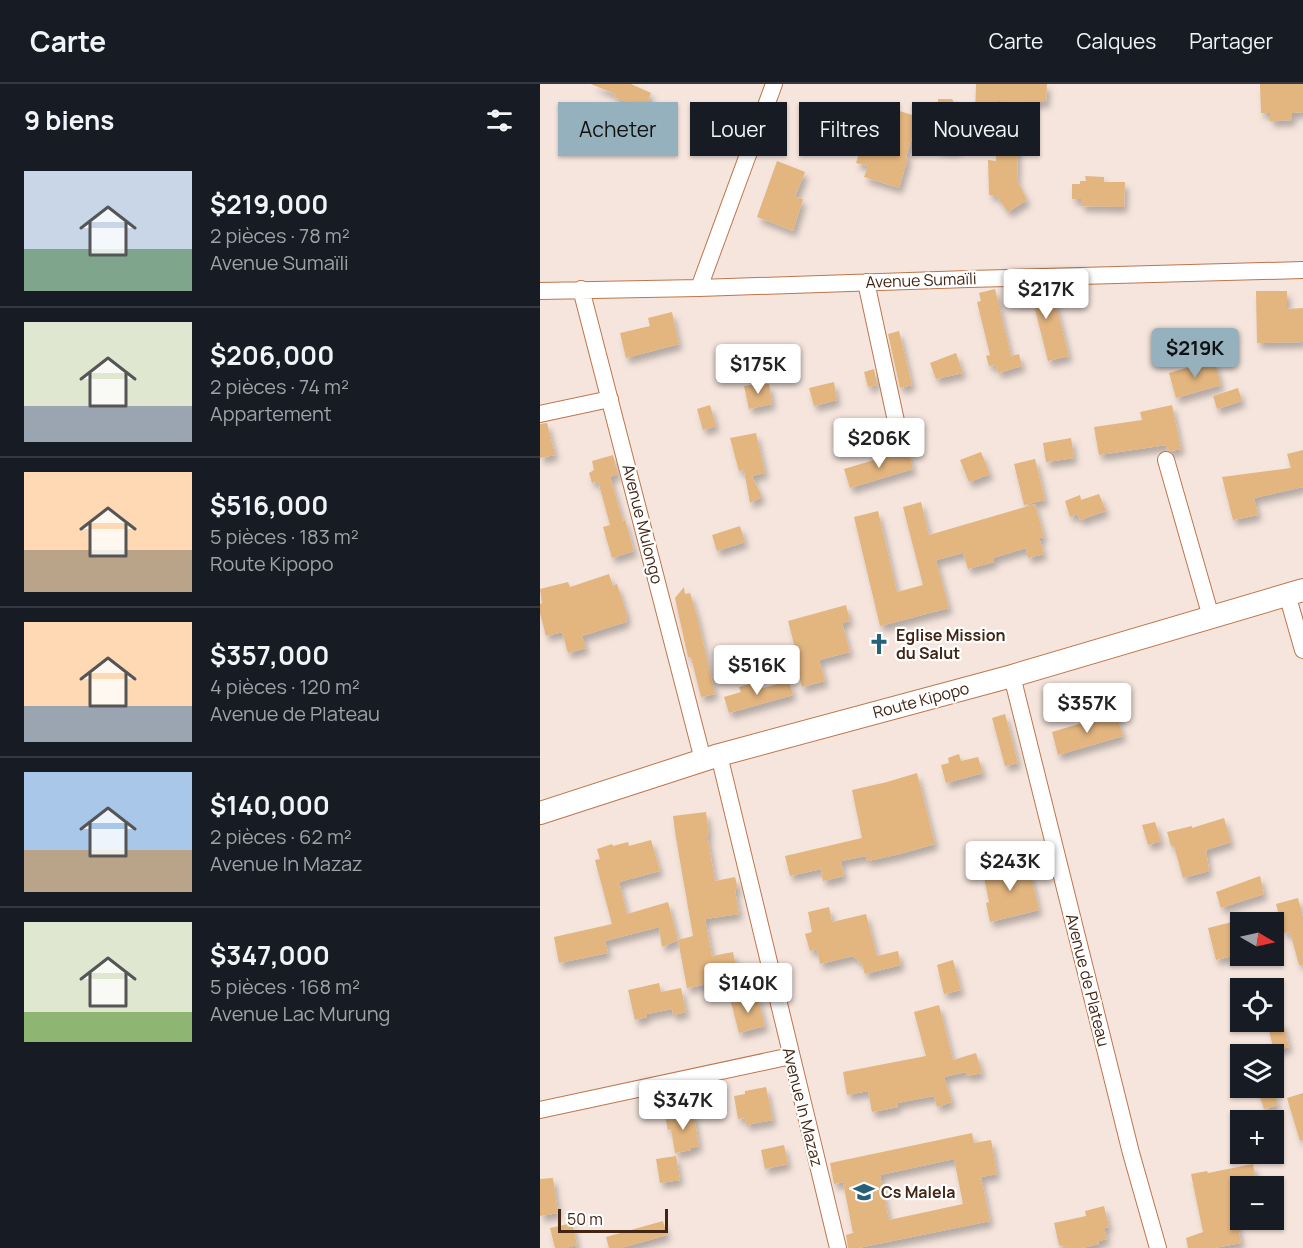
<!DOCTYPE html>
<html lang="fr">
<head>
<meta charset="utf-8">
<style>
	body { margin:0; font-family:Manrope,sans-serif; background:#242831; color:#f1f3f6; height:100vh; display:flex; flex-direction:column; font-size:22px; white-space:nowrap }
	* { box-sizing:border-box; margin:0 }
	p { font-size:20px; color:#9ea1a6 }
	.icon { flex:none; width:33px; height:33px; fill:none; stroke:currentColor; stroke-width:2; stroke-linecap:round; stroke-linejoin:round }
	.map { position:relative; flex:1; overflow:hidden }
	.drawer { display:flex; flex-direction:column; background:#171b24; width:540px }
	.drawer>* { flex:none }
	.hud { position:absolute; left:18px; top:18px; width:570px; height:54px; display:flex; gap:12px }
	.needle { width:39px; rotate:99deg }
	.tools { position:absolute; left:690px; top:828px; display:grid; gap:12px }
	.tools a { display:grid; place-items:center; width:54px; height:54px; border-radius:0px; background:#171b24; box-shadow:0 2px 4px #0004; font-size:30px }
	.scale { position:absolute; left:18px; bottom:15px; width:110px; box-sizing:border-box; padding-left:6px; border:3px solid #432514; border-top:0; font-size:16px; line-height:21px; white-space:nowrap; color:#432514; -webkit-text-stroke:4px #fff; paint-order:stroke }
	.price { position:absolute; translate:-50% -51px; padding:0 14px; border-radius:6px; background:#fff; color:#222; font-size:20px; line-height:39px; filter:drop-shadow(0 2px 3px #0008) }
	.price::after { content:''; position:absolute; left:50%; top:36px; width:18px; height:14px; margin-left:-9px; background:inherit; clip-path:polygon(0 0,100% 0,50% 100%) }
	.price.active { background:#96b1be; color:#111 }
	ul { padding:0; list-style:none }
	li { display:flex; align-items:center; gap:18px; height:150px; padding:0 24px }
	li+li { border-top:2px solid #363941 }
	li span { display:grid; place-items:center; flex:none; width:168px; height:120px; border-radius:0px; color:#555 }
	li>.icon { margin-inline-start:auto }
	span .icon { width:72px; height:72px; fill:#fffc; stroke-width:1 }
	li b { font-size:26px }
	h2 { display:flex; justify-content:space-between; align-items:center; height:72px; padding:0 24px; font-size:26px }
	.chip { padding:0 21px; border-radius:0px; background:#171b24; box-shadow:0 2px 4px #0004; font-size:21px; line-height:54px }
	.chip.active { background:#96b1be; color:#111 }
	header { display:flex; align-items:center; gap:36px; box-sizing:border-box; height:84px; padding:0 30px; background:#171b24; border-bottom:2px solid #363941 }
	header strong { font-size:28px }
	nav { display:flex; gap:33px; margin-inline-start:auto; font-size:21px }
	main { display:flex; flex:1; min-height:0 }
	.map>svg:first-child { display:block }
</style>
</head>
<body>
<header>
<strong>Carte</strong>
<nav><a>Carte</a><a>Calques</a><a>Partager</a></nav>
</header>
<main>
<section class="drawer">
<h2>9 biens<svg class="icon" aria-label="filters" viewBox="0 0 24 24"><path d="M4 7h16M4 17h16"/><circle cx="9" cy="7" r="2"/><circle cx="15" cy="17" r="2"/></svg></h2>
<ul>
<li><span style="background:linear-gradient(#c9d6e8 65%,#7fa58c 0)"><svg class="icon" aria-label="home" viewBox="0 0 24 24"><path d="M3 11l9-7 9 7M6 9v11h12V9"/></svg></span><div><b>$219,000</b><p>2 pièces · 78 m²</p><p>Avenue Sumaïli</p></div></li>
<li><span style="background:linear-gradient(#dfe7d0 70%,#9aa5b1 0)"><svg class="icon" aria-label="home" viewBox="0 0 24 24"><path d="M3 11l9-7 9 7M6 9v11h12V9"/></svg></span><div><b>$206,000</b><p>2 pièces · 74 m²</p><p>Appartement</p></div></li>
<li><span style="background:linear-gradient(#ffd9b3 65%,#b9a48a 0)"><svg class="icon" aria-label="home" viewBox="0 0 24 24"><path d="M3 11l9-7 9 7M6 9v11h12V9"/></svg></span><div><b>$516,000</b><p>5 pièces · 183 m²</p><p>Route Kipopo</p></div></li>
<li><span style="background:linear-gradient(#ffd9b3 70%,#9aa5b1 0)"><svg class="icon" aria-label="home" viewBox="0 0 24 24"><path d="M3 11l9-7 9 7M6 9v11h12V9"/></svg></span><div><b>$357,000</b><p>4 pièces · 120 m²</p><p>Avenue de Plateau</p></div></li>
<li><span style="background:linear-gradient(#a9c7e8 65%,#b9a48a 0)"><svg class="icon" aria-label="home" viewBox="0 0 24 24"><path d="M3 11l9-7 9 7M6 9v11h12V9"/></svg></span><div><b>$140,000</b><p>2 pièces · 62 m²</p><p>Avenue In Mazaz</p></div></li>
<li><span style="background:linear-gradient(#dfe7d0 75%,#8fb573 0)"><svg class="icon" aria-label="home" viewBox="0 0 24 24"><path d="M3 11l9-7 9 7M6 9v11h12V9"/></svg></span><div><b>$347,000</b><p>5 pièces · 168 m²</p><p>Avenue Lac Murung</p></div></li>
</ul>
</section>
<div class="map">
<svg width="763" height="1164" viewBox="0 0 763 1164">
	<defs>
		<filter id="shadow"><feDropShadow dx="3.5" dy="6" stdDeviation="3" flood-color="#0004"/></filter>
	</defs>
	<rect width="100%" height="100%" fill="#f5e5dd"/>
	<path fill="#e3b57f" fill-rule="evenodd" filter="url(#shadow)" d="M51 0H91L111 9 105 25 74 13 75 10Z
		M436 0H507L506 18 459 17 458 33 435 32Z
		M720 0H763V28L752 29V36L730 37V29H721Z
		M398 15H412L418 26 417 66 397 65Z
		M267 22 303 37 296 55 260 39Z
		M356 26 379 33 366 73 368 74 359 104 324 93 328 82 316 79 321 64 342 70Z
		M183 37 198 42 193 59 177 54Z
		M457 49H478L477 96 487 116 468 128 456 111H449L448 76 456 77Z
		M237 77 265 88 255 113 263 115 253 147 217 133Z
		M545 92 564 93V98H585L584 123 541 122V115H532V100H540V97H546Z
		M508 203 509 215 514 214 529 272 508 277 493 217 476 218 475 204Z
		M455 205 471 272 479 270 482 282 458 289 456 281 449 282 446 272 450 271 437 218 441 217 439 209Z
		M716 207H747V225L763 224V258L717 259Z
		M132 228 139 260 86 274 80 249 110 242 108 234Z
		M359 247 372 301 360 304 348 250Z
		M416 269 423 289 396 295 390 279Z
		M674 276 681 301 636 314 629 289Z
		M334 285 337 301 328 303 324 288Z
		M294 298 297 316 274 322 269 304Z
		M219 300H229L232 320 209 325 204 302Z
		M698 304 702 317 677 325 673 312Z
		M170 321 176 342 163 346 157 325Z
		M632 321 641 365 631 367 627 366 626 361 559 371 554 343 602 336 600 328Z
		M7 339 15 371 0 374V340Z
		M216 349 225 389 212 392 222 413 210 419 204 386 199 387 190 354Z
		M531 354 534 374 506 378 503 359Z
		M368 366 373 385 310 404 304 385Z
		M763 366V403L714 414 718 431 693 436 682 393 751 384 747 370Z
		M441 368 450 390 429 398 420 376Z
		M73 371 78 390 70 393 83 437 85 436 94 467 72 474 63 443 70 441 58 397 52 399 49 389 54 386 52 377Z
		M495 375 505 416 484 421 474 380Z
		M559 410 566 427 540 436 537 430 530 433 525 417 540 411 541 416Z
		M381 418 389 451 495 420 504 453 499 454 504 470 488 474 486 464 453 474 454 478 428 485 423 469 396 476 409 524 340 542 314 433 338 427 357 508 383 501 363 423Z
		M200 442 205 458 177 467 172 451Z
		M69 490 73 502 77 500 87 530 86 538 42 552 46 564 28 569 22 548 6 552 0 529V520L2 519 0 505 28 498 30 503Z
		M144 503 145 510 150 509 157 532 175 610 161 613 151 573H148L135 514Z
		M306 521 310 537 302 539 310 568 279 576 285 597 262 603 257 583H260L248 537Z
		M249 597 253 611 189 629 184 613 201 608 199 603 216 598 219 605Z
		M576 629 583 652 518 671 512 648Z
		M465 630 478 679 465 682 452 634Z
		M419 670 421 677 438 673 443 689 406 699 401 681 409 679 408 674Z
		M377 689 395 760 356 771 327 777 326 772 301 777 304 792 283 797 281 785 250 792 245 772 322 754 312 706 347 698Z
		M166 728 169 750H167L175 797 195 793 198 806H195L199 830 165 835 172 872 193 868 196 884 188 885 190 896 147 904 138 856 122 863 119 843 65 857 68 869 19 879 14 853 72 840 55 776 60 775 57 765 72 760 73 762 88 758 89 762 111 756 120 787 79 798 87 830 128 818 138 856 153 852 136 754 133 732Z
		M684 734 691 758 666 766 669 787 643 794 634 762H631L627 748 652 742V744Z
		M615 738 621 757 608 761 602 741Z
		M488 778 499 826 450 838 446 819 449 818 443 789Z
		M720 792 724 810 681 824 676 808Z
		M758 814 763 834V881H759L750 848 744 849 736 820Z
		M289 823 292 838 326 830 337 872 358 867 361 881 325 890 322 880 313 872 280 880 277 865 270 867 265 850 272 848 268 828Z
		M696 837 700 850V866L695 868 696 871 676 876 668 844Z
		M413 876 421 906 404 910 397 881Z
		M119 899 121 908 141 904 146 928 133 931 132 925 107 930V933L95 936 88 906Z
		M217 911 225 942 199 949 191 918Z
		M399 921 413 976 436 969 442 989 427 992 426 988 404 993 412 1018 397 1023 394 1012 357 1019 358 1023 332 1028 328 1007 307 1011 303 988 386 972 374 928Z
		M743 938 749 963 734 967 728 942Z
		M226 1003 233 1036 206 1041 205 1034 198 1035 194 1012 205 1010V1007Z
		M717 1004H732L738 1021 724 1025Z
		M763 1009V1056L760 1057 747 1014Z
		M153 1027 159 1062 151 1064V1066L135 1069 131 1045 128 1046 125 1032Z
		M432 1049 434 1059 451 1056 457 1090 441 1093 450 1137 318 1164H308L306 1151 313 1149 303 1098 294 1100 290 1079ZM414 1075 423 1120 349 1136 340 1091Z
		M244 1061 248 1080 225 1085 221 1066Z
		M136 1072 140 1096 120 1099 116 1075Z
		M713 1080 717 1102H700V1121L694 1122 701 1159 674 1164H648L646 1154 663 1148 651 1090 667 1087 668 1089Z
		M13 1094 18 1129 0 1132V1095Z
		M564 1122 569 1143 564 1144 567 1155 558 1157 559 1160 542 1164H529L519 1161 514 1139 546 1132 545 1127Z
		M123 1137 127 1151 81 1164H69L66 1153Z
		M32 1139 37 1161 25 1164H15L10 1144Z"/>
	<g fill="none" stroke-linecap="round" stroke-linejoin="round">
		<defs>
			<path id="minor" d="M326 198 359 351
				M159 204 234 0
				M41 205 163 676
				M0 207 159 204 428 195 763 186
				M0 330 70 315
				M626 376 671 533
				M747 510 763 566
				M472 592 591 1069 618 1164
				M179 671 298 1164
				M0 1026 251 972"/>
			<path id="secondary" d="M0 729 179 671 472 592 763 506"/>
		</defs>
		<use href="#minor" stroke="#bd764c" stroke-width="18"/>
		<use href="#secondary" stroke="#bd764c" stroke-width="24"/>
		<use href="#minor" stroke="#fff" stroke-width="16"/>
		<use href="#secondary" stroke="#fff" stroke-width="22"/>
	</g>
	<defs>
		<symbol id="church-bare" viewBox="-9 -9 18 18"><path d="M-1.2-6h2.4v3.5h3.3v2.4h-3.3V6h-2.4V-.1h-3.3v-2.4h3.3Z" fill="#276079" stroke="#fff" stroke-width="2.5" paint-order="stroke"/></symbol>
		<symbol id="school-bare" viewBox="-9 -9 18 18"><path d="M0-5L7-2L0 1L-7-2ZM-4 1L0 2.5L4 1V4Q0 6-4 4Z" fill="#276079" stroke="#fff" stroke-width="2.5" paint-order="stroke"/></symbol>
	</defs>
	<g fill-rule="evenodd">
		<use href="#church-bare" x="324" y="545" width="30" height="30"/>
		<use href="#school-bare" x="309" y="1093" width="30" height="30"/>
	</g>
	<g text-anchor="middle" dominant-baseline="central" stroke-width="4.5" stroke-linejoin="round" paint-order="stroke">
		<g font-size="16" fill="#432514" stroke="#fff">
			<text transform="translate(381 196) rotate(-2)">Avenue Sumaïli</text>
			<text transform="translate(103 440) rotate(76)">Avenue Mulongo</text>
			<text transform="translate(381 616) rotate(-15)">Route Kipopo</text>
			<text transform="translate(548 896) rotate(76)">Avenue de Plateau</text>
			<text transform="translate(263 1023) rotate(76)">Avenue In Mazaz</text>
		</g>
		<g font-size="16" font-weight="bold" fill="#432514" stroke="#fff" text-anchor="start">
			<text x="356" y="551">Eglise Mission<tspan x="356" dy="18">du Salut</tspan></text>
			<text x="341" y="1108">Cs Malela</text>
		</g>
	</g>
</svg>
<div class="tools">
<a><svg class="needle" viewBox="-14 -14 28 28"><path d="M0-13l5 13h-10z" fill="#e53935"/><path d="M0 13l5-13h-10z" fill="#9ea1a6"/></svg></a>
<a><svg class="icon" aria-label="locate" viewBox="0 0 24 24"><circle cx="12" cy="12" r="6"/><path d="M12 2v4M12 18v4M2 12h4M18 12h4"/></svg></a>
<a><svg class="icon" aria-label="layers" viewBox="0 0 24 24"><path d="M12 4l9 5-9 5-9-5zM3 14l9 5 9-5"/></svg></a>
<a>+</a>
<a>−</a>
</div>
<div class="scale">50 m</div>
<b class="price" style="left:506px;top:236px">$217K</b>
<b class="price active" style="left:655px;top:295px">$219K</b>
<b class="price" style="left:218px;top:311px">$175K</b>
<b class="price" style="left:339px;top:385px">$206K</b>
<b class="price" style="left:217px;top:612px">$516K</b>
<b class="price" style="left:547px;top:650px">$357K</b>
<b class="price" style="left:470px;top:808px">$243K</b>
<b class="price" style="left:208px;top:930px">$140K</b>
<b class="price" style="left:143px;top:1047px">$347K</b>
<div class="hud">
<a class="chip active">Acheter</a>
<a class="chip">Louer</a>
<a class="chip">Filtres</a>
<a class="chip">Nouveau</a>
</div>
</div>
</main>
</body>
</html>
